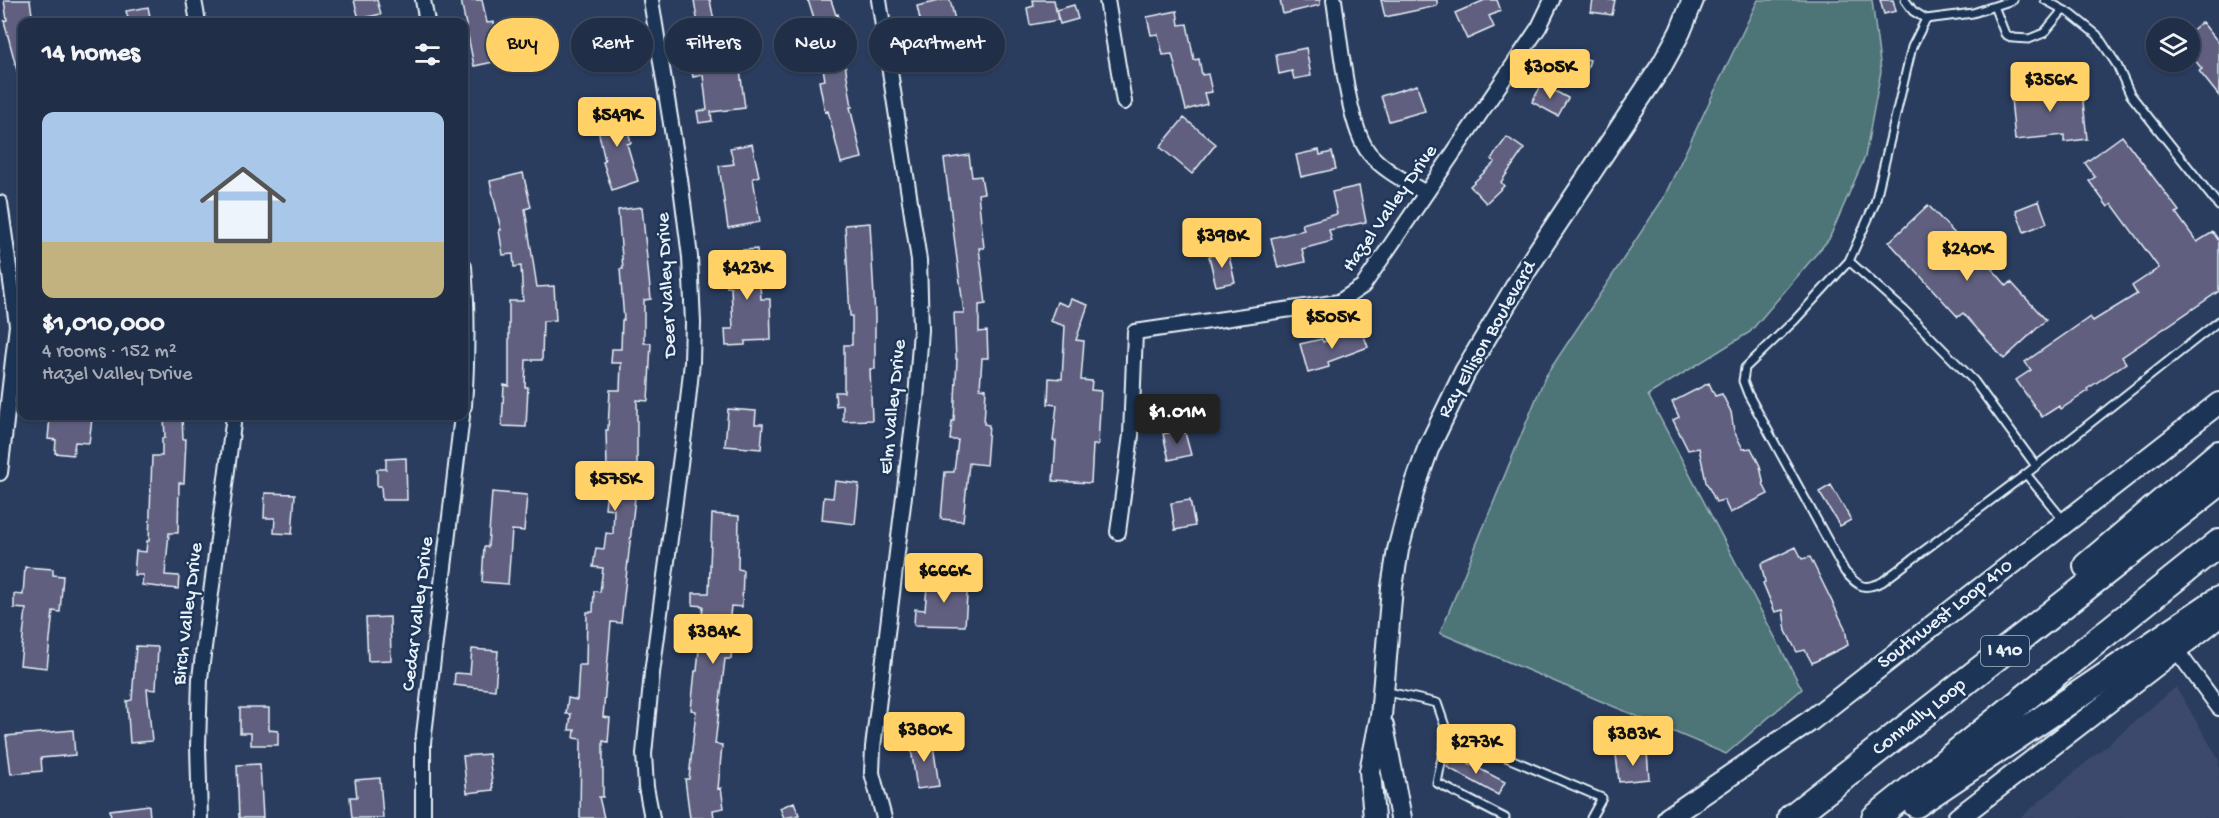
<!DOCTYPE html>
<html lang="en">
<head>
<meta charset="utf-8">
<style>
	body { margin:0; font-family:"Gochi Hand",sans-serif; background:#2d3a52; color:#f1f3f6; height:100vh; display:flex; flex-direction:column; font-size:22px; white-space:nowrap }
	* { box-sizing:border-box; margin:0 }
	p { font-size:20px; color:#a2a8b4 }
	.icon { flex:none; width:33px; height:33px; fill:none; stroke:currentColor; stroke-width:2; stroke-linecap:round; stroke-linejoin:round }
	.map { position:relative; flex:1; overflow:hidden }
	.side { position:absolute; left:18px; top:18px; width:450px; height:402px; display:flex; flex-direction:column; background:#202e47; border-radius:12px; box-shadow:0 2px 4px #0004,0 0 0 2px #3d4a60 }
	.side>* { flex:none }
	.guide { position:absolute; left:486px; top:18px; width:570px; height:54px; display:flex; gap:12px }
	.controls { position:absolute; left:2146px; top:18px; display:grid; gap:12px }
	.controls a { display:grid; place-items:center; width:54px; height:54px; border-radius:50%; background:#202e47; box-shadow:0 2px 4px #0004,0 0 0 2px #3d4a60; font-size:30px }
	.price { position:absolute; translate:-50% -51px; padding:0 14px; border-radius:6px; background:#ffd166; color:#111; font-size:20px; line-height:39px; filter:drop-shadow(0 2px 3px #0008) }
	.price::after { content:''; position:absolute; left:50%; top:36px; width:18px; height:14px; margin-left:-9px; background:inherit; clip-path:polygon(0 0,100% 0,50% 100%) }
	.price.on { background:#222; color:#fff }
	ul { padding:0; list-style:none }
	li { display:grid; align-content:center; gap:12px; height:318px; padding:0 24px }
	li span { display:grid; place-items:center; height:186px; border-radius:12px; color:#555 }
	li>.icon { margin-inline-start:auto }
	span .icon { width:108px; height:108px; fill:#fffc; stroke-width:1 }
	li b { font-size:26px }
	h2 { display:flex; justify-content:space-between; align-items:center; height:72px; padding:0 24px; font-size:26px }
	.tag { padding:0 21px; border-radius:27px; background:#202e47; box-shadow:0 2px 4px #0004,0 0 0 2px #3d4a60; font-size:21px; line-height:54px }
	.tag.on { background:#ffd166; color:#111 }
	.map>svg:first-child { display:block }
</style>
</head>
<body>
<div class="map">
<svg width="2219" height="818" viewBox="0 0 2219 818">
	<rect width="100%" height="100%" fill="#2a3d5f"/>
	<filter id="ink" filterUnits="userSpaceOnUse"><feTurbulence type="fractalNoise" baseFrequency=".0167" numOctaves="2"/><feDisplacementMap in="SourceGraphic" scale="12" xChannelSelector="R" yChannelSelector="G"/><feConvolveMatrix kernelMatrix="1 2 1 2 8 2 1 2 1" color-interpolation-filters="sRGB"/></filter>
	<g filter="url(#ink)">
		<path fill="#3d4a6c" d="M2176 687 2219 760V818H2020Z"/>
		<path fill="#4e7578" stroke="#9bb3b8" stroke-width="1.5" d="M1758 0H1872L1881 71 1865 157 1829 239 1750 332 1648 395 1802 689 1726 754 1440 633 1545 377 1663 199Z"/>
		<path fill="#605f7f" stroke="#e8f1f8" stroke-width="1.5" d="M4 0H30L33 22H22V74H18L4 21 7 20Z
			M354 0H377L381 14 359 19Z
			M461 0H482L487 23 494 22 503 60 474 66Z
			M694 0H710L717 37 738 34 743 69 740 70 745 108 711 112 712 121 699 123 697 111 707 110 703 75 693 77 690 62 704 60Z
			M808 0H831L836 15 838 14 843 39 806 45 802 21 814 19Z
			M943 0H950L955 20 922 28 917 6Z
			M1033 0H1054L1058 20 1030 25 1027 8 1034 6Z
			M1280 0H1320V5L1283 14Z
			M1381 0H1437V6L1385 17Z
			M1485 0H1497L1501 11 1489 16 1494 27 1467 39 1455 13Z
			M1593 0H1615L1612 15 1591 12Z
			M1880 0H1893L1896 11 1884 14Z
			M1074 5 1078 19 1060 24 1056 10Z
			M148 7 151 22H129L126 11Z
			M1177 11 1179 25 1187 24 1194 60 1199 59 1202 75 1208 74 1212 92 1204 93 1207 104 1186 110 1172 54 1163 55 1158 34 1151 35 1147 17Z
			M2202 22 2219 43V96L2199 71 2202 69 2190 54V32Z
			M1306 48 1311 76 1294 79 1292 71 1279 74 1276 54Z
			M1560 51 1590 60 1584 80 1554 70Z
			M845 64 852 107H850L862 158 841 163 828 111 825 112 819 81 825 80 823 68Z
			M2081 83 2087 139 2064 142V135L2015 140 2011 98 2030 96 2029 87Z
			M1542 84 1568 98 1558 116 1532 102Z
			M1417 85 1425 111 1389 121 1381 96Z
			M622 104 631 143 627 144 638 181 612 190 603 162 605 161 598 129 606 127 601 109Z
			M1184 118 1216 144 1192 174 1160 147Z
			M2122 136 2179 211 2176 213 2197 242 2213 232 2219 241V291L2122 357 2126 363 2087 389 2088 391 2061 409 2059 406 2042 417 2016 380 2031 370 2025 362 2090 317 2093 321 2137 294 2132 286 2159 268 2112 204 2108 207 2089 181 2095 177 2085 163Z
			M1507 137 1524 149 1501 182 1504 186 1486 203 1470 186 1495 162 1491 159Z
			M752 144 759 176 753 178 760 222 728 228 719 166 734 164 730 148Z
			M1319 150 1320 155 1332 152 1336 169 1301 177 1296 155Z
			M969 155 972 177 981 176 984 193 978 194 984 248H979L986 304 979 305V332L987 331 988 358H982L980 388 986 389 984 424 989 425 986 465 969 463 963 521 941 519 945 472H954L958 440H950L952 421H954L957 359H956L954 313H964L944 159Z
			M523 173 531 207 525 209 537 287 554 286 556 320 543 321 542 360H526L525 387H528L526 427 502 426 504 385 509 386V301H523L521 266 514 267 513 254 503 255 499 230H501L490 181Z
			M1359 186 1366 222 1329 230 1332 241 1302 249 1305 262 1278 268 1271 238 1304 230 1302 224 1337 214 1332 192Z
			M2039 201 2047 223 2024 232 2016 210Z
			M1928 205 1971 251 1974 248 2007 286 2011 282 2046 320 2004 359 1963 313 1958 317 1889 242Z
			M642 207 651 299 644 300V343H651L648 401 637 400V480L621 623 611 622 603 717 610 718 608 742 603 741V797H599L604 818H580L581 739 574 738 575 730H569L571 714H566L568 698 577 700 579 665H586L587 612H593L594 591 600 592 603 568 593 567 596 548 604 549 606 533 613 534 614 509 605 508 609 468H607L606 430H608L610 390H620L621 363H611L612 349H621L622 320H624L620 269H623L618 210Z
			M870 223 875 316V369H870L872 420 843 421V405L836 406 835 392H844V345H852V316H850L845 225Z
			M757 249 761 299H770L771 340 745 341V345L726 346 725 329H733L731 287H727L725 267 733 266 732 251Z
			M1228 252 1235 282 1216 286 1209 256Z
			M1071 299 1088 305 1076 340 1084 341 1081 380 1092 381 1091 390 1101 391 1098 445H1093L1091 483 1053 481 1056 441H1053L1057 405 1048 404 1049 378 1062 379 1065 326 1050 321 1057 302 1068 306Z
			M1361 328 1368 347 1328 362 1329 367 1308 373 1300 344 1322 339 1323 342Z
			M1709 383 1715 396 1722 394 1731 412 1734 431 1743 449 1751 448 1760 466 1764 486 1768 494 1730 513 1724 500 1716 502 1706 482 1699 448 1688 450 1673 420 1679 417 1672 402Z
			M728 409 756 411 755 424H763L761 449 725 446Z
			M50 416 92 418 89 443 75 442 73 455 55 453 56 440 48 439Z
			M164 416H182L183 439H186L184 483H179L178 533H169L165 575 179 576 178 589 142 585 143 575H134L136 551 146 552 147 541H149L152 456H162V438H165Z
			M1184 429 1191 455 1169 460 1163 434Z
			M406 458 407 500H382L381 486H377V469H386V459Z
			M835 481 859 484 855 524 822 520 824 497 833 498Z
			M1831 485 1851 520 1840 526 1819 492Z
			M492 492 527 495 524 531 512 530 508 584 482 582 484 547H488Z
			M265 493 295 494 292 534 274 533 275 518H264Z
			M1190 500 1195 526 1175 530 1171 503Z
			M712 514 739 516 738 569 743 570 742 607 731 606 727 644 732 645 731 659H725L715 744 722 745 718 789 721 788 724 808 713 810 714 818H690L685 779H689L696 711 691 710 695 671H697L703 606 693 605V593H709Z
			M1796 547 1802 559 1810 557 1845 628 1848 645 1812 663 1805 650 1797 652 1786 631 1783 610 1775 612 1763 583 1765 582 1761 564Z
			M25 567 53 569V575L63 576 60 612 53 611 47 668 20 665 26 609 14 608V594L23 595Z
			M935 577 968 580 965 626 914 625 915 609 925 610 927 587 935 588Z
			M390 617 391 660 368 661 366 618Z
			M136 646 158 647 156 690 147 689 152 741 130 743 127 701 132 700Z
			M472 649 498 651 495 690 454 685 455 673 470 674Z
			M240 708H269V730L278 731V745H251V733H240Z
			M73 730 75 755 41 758 42 771 11 774 6 736Z
			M932 738 939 786 917 789 910 741Z
			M1647 752 1649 779 1619 782 1616 754Z
			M489 754 493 790 467 793 463 756Z
			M1453 755 1505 782 1498 795 1447 767Z
			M260 764 263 818H239L237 765Z
			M380 778 383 818H352L350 797H357L355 780Z
			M794 802 799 815 784 818 780 808Z
			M149 805 150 818H111L110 810Z"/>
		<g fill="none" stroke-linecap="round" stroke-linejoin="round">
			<defs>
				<path id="service" d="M1905 0 1913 11 1926 19
					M2013 0 1973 13 1926 19 1912 47 1875 203 1849 261 1795 320 1745 368 1743 381 1748 394 1845 572C1859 586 1862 591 1882 582L2026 474 2219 321
					M2045 0 2071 14 2097 35 2117 65 2130 94 2219 206
					M1994 6 2005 34 2013 38 2029 39 2044 33 2063 10
					M1849 261 1904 310 1974 381 2036 466
					M2026 474 2064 521
					M1384 691 1437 703 1447 732 1437 783 1505 818
					M1447 732 1602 798 1591 818"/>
				<path id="minor" d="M194 0 198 22
					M423 0 427 22
					M651 0 680 179 690 257 693 323 692 362 686 419 652 673 644 754 646 787 652 818
					M879 0 919 260 921 330 916 399 873 747 872 773 884 818
					M1107 0 1124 102
					M1334 0C1340 38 1347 125 1369 153 1384 171 1407 182 1426 193
					M0 203 17 325 0 473
					M464 267C468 314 467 359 464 406
					M1118 532 1131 435 1135 332 1339 302 1363 286 1539 27 1552 0
					M2177 651 2219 708
					M200 818 198 746 200 678 234 416
					M423 818V743L462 416"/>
				<path id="secondary" d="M1383 726 1401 818
					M1374 818 1370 771 1381 716 1392 587 1398 550 1415 486 1428 449 1465 372 1526 270 1662 65 1680 32 1693 0
					M1668 818 1810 721 2219 403
					M1958 818 2219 617"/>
				<path id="motorway" d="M2087 566 2219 454
					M1916 804 2219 600
					M1791 818 2219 483
					M1875 818 2219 543"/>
			</defs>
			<use href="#service" stroke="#e8f1f8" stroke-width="11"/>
			<use href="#minor" stroke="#e8f1f8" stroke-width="18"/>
			<use href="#secondary" stroke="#e8f1f8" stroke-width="24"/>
			<use href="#motorway" stroke="#e8f1f8" stroke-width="30"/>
			<use href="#service" stroke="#1d3557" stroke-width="7"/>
			<use href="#minor" stroke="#1d3557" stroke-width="14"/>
			<use href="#secondary" stroke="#1d3557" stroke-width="20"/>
			<use href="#motorway" stroke="#1d3557" stroke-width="26"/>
		</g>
	</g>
	<g text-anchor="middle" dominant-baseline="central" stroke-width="5" stroke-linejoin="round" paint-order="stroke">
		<rect fill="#1d3557" stroke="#abb9c8" stroke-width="1.5" x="1981" y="636" width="48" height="30" rx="4.5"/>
		<g font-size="18" font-weight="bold" fill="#e8f1f8">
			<text x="2005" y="651">I 410</text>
		</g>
		<g font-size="20" fill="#e8f1f8" stroke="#1d3557">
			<text transform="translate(1391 209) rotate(-55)">Hazel Valley Drive</text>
			<text transform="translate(668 285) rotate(-93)">Deer Valley Drive</text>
			<text transform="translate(1488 340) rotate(-60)">Ray Ellison Boulevard</text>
			<text transform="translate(894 407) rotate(-84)">Elm Valley Drive</text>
			<text transform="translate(189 614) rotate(-83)">Birch Valley Drive</text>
			<text transform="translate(419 614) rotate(-83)">Cedar Valley Drive</text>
			<text transform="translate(1946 615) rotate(-38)">Southwest Loop 410</text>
			<text transform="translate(1920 718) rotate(-38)">Connally Loop</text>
		</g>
	</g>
</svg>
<div class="controls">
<a><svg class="icon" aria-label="layers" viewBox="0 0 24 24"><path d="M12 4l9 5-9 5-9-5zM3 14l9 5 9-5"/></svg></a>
</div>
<b class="price" style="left:1550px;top:100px">$305K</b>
<b class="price" style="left:2050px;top:113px">$356K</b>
<b class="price" style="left:617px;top:148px">$549K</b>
<b class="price" style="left:1222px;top:269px">$398K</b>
<b class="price" style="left:1967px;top:282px">$240K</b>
<b class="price" style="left:747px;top:301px">$423K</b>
<b class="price" style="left:1332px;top:350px">$505K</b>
<b class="price on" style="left:1177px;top:445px">$1.01M</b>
<b class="price" style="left:615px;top:512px">$575K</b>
<b class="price" style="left:944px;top:604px">$666K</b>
<b class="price" style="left:713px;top:665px">$384K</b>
<b class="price" style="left:924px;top:763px">$380K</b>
<b class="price" style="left:1633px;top:767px">$383K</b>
<b class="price" style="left:1476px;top:775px">$273K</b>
<div class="guide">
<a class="tag on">Buy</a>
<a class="tag">Rent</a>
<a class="tag">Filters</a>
<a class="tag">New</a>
<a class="tag">Apartment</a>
</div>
<section class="side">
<h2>14 homes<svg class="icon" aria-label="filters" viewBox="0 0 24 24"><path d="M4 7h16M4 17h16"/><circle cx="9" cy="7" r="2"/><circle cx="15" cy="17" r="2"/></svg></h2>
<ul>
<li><span style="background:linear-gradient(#a9c7e8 70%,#c2b280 0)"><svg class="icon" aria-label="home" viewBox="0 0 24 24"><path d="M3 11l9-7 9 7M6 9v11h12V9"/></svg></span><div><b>$1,010,000</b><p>4 rooms · 152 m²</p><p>Hazel Valley Drive</p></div></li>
</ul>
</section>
</div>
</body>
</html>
